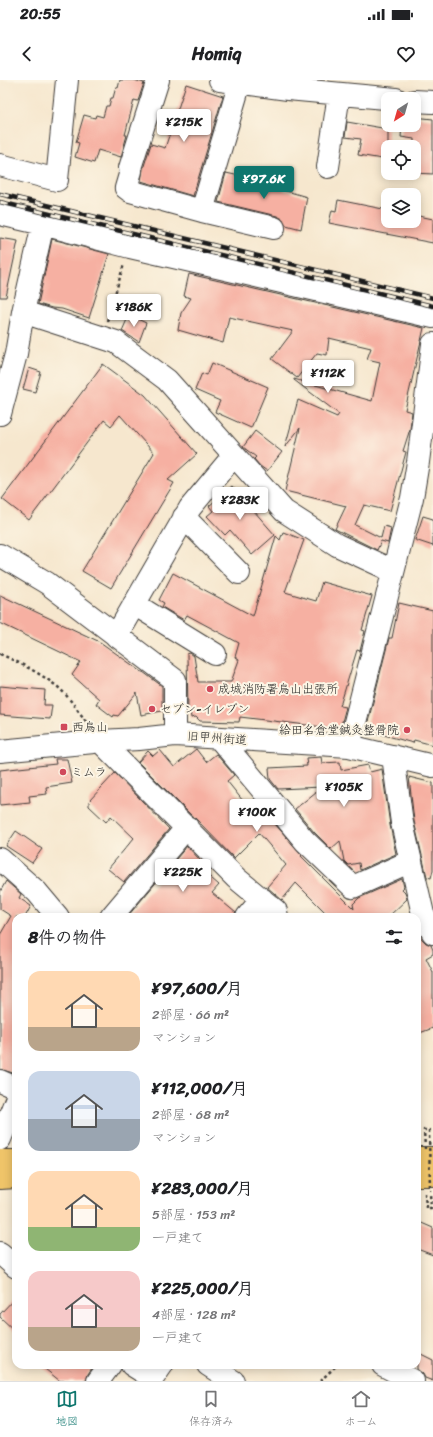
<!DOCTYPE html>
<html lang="ja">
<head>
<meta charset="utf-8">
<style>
	body { margin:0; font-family:Sriracha,"Klee One",sans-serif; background:#f6f6f6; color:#202124; height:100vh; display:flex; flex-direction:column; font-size:15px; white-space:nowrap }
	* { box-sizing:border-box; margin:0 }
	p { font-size:13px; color:#757577 }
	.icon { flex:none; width:22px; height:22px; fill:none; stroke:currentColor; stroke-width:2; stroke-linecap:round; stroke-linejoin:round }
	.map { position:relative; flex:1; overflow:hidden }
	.side { position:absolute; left:12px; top:833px; width:409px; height:456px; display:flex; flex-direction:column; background:#fff; border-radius:12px; box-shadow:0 2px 10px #0003 }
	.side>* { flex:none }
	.needle { width:26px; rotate:217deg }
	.fabs { position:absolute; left:381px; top:12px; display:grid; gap:8px }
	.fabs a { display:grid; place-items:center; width:40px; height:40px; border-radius:8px; background:#fff; box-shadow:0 2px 10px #0003; font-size:20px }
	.price { position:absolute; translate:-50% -34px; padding:0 9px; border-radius:4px; background:#fff; color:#222; font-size:13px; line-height:26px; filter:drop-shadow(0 1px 2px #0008) }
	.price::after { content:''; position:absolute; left:50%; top:24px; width:12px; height:9px; margin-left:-6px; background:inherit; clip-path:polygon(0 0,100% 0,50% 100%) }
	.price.selected { background:#0f766e; color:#fff }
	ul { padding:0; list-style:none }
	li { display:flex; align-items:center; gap:12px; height:100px; padding:0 16px }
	li span { display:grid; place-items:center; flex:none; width:112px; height:80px; border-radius:12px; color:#555 }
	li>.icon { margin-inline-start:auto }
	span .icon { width:48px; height:48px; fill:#fffc; stroke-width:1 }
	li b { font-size:17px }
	h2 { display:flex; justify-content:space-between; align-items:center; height:48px; padding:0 16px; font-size:17px }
	.status { display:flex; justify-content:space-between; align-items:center; height:28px; padding:0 20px; background:#fff; direction:ltr }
	.status svg { height:11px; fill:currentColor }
	header { display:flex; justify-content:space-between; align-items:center; height:52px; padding:0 16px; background:#fff; font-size:18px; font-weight:700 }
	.menu { display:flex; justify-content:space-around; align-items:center; height:56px; border-top:1px solid #e0e0e0; background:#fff; font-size:11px; color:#757577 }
	.menu a { display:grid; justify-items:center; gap:2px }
	.menu .selected { color:#0f766e }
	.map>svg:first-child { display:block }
</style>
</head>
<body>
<div class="status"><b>20:55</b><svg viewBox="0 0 49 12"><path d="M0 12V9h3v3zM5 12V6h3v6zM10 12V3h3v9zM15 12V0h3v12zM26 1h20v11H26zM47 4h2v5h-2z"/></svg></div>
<header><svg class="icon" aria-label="back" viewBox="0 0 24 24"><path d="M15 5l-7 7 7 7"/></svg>Homiq<svg class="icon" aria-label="heart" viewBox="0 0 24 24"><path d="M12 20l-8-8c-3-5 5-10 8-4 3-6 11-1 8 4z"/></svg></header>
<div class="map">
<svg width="433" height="1301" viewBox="0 0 433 1301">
	<rect width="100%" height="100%" fill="#fcf5e5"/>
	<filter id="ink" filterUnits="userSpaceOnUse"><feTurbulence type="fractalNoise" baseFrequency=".025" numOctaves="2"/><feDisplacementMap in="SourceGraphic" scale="8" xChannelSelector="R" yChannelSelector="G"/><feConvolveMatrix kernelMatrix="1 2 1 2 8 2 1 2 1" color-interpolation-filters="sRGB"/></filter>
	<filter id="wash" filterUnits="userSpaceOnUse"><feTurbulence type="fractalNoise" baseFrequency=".012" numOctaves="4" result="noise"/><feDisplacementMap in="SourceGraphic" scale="16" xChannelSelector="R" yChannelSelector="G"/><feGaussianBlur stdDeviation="0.9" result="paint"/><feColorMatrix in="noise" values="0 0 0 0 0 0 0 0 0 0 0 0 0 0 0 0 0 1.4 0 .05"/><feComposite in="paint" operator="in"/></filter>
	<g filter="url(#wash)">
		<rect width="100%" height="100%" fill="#f6e7ce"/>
		<g id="blocks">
			<path fill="#f6b0a2" d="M120 0H134L144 3 138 21 134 20 125 55H127L121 77 98 70 94 83 75 77 79 63 76 62 84 35 95 38 96 35 103 37 106 26H109L111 18H113L116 7 118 8Z
				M186 4 223 16 193 116 141 101 143 89 151 64 165 68Z
				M414 37 433 39V94L414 93V59L401 57 402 45H414Z
				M347 42 388 49V80L358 75 361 59 345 57Z
				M226 93 249 98 248 102 276 108 307 117 301 149 286 145 283 139 277 136 218 122Z
				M338 120 388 130V141H414V135L433 139V163L329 143 332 130 336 131Z
				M0 158 18 161 6 217H0Z
				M52 159 109 174 89 238 62 229 52 228 38 224Z
				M189 194 424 248 405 330 412 332 410 349 403 371 406 372 390 431 364 425 355 445 381 458 384 446 391 448 388 463 381 461 377 470 335 449 346 426 285 411 300 348 285 367 298 320 337 337 339 334 294 300V299L372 321 380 282 367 279 371 268 329 258 327 275 317 273 297 298 272 279 293 251 229 237 223 263 178 250 181 233 191 218 184 216Z
				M129 235 146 243 139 262 122 251Z
				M212 283 268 307 251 348 215 332 220 321 195 310 202 293 207 295Z
				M103 284 145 315 197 374 168 400 174 403 111 508 82 491 154 373 120 335 111 346 104 340 29 440 2 419Z
				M29 288 41 292 35 312 23 309Z
				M255 351 282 372 267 391 260 386 254 379 256 377 243 367Z
				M232 406 275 455 252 475 230 450 225 455 207 436 213 431 209 426Z
				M423 436 433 439V466L415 460Z
				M283 452 304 460 285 512 316 521 322 502 372 516 362 550 365 551 360 571 357 570 340 626 346 627 340 649 240 637 239 642 200 641 196 637 191 638 190 630H188L187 574 190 573 194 576 198 602H231L239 580 235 577 239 563 187 535 184 540 162 527 164 523 159 520 173 493 253 536 276 456 280 460Z
				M0 515 100 562 142 592H143L162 606V631L141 635 137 613 118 636 114 635 113 637 96 624 99 619 72 595 81 582 0 543Z
				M399 523 433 531V665L414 660 413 663 366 650 389 558H392Z
				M0 606 45 610 44 625H52L50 639 0 635Z
				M196 669 206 682 216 674 234 695 227 701 247 726 254 720 302 775 301 776 354 829 353 824 359 818 402 799 404 807 402 809 405 812 407 819 388 837H330L296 803 282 820 267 807 286 785 259 753 234 778 195 738 192 736 138 682 148 671 153 676 160 670 174 687Z
				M321 677 322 683 340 682 341 690 368 685 370 692 382 689 390 745 396 774 360 790 359 783 348 785 344 781 340 761 331 769 314 752 295 729 322 707 278 709 270 699 269 688 307 686 306 678Z
				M55 679H67L72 703 46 707 47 714 29 716 30 722 0 725V690L56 684Z
				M115 693 169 749 124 802 108 789 134 758 111 736 106 742 89 726V721Z
				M409 697 433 703V790L431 798 427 797 414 741Z
				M16 751 42 769 32 783 6 766Z
				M187 766 200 780 196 785 219 805 212 813 236 833 235 837H127Z
				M6 801 21 814 19 818 31 826 25 837H16V994L0 989V855L11 836 0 829V812Z
				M417 849 422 859 426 863 431 865 433 870V874L426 878 433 892V948L417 954Z
				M417 1141 433 1148V1175L417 1169Z
				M16 1217V1252L0 1237V1234Z
				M417 1272 433 1280V1301L425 1298 423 1294 417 1289Z
				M40 1285H94L88 1294 86 1301H60Z"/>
		</g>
	</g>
	<g filter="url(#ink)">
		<use href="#blocks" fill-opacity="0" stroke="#3d3a37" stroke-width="1"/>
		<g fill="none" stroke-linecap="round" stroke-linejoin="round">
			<defs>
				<path id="minor" d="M158 0 130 88 131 91 126 108 130 111 202 131 274 148
					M220 0 288 9 396 19
					M414 21 433 22
					M0 85 57 100 67 0
					M328 87 339 14
					M202 131 240 2
					M0 134 43 144 130 167 433 237
					M23 232 116 262 167 300 284 431 337 465 393 491
					M0 334 16 274 23 232 43 144
					M184 437 239 493
					M0 475 47 503 175 600V655
					M134 524 215 574
					M116 556 190 428 234 375
					M219 658 305 761 353 807 411 781
					M100 661 236 798 276 831 277 837
					M349 666 412 418 418 382 433 264
					M0 671 94 662 100 661 139 659 175 655 349 666 433 686
					M393 676 402 743 423 834 433 853
					M0 779 37 812 58 837
					M111 837 187 747
					M247 837 262 819
					M0 1001 16 1008
					M0 1059 16 1020
					M0 1173 16 1187
					M132 1285 153 1298 162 1285
					M208 1285 233 1301
					M383 1285 413 1301
					M98 1301 110 1285"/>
				<path id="highway" d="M417 1078H433
					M0 1081H16
					M417 1095H433
					M0 1098 16 1097"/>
			</defs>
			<use href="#minor" stroke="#3d3a37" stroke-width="24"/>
			<use href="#highway" stroke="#3d3a37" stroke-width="24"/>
			<path stroke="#3d3a37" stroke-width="2.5" stroke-dasharray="3 3" stroke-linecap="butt" d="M107 241 124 184
				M0 574C20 583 42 594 59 608 70 618 79 632 88 644
				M425 1113 426 1128H431L430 1113
				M320 1301 337 1285"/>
			<use href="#minor" stroke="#fff" stroke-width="22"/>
			<use href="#highway" stroke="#efc469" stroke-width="22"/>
			<defs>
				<path id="rail" d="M0 114 433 218
					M0 122 433 226"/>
			</defs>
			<use href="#rail" stroke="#1c1c1c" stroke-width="4.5"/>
			<use href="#rail" stroke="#fcf5e5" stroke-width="3" stroke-dasharray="9" stroke-linecap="butt"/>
			<path stroke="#3d3a37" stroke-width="2.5" stroke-dasharray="3 3" stroke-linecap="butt" d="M425 1069 424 1050H429L430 1111"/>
		</g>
	</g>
	<g fill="#d1495b" stroke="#fcf5e5" stroke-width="1.5">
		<circle cx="210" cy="609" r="4"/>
		<circle cx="152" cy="629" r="4"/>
		<rect x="60" y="643" width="8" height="8" rx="2"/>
		<circle cx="407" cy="650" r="4"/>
		<circle cx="63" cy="692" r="4"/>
	</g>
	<g text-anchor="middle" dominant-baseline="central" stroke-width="4" stroke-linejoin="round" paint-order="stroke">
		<g font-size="12" fill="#1c1c1c" stroke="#fcf5e5" text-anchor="start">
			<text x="218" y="609">成城消防署烏山出張所</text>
			<text x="160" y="629">セブン-イレブン</text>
			<text x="72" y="647">西烏山</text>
			<text x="399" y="650" text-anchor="end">給田名倉堂鍼灸整骨院</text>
			<text x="71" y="692">ミムラ</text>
		</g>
		<g font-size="12" fill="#1c1c1c" stroke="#fcf5e5">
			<text transform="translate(217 658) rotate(4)">旧甲州街道</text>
		</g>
	</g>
</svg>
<div class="fabs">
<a><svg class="needle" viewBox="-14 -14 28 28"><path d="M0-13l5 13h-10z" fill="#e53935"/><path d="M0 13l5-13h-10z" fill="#757577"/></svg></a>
<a><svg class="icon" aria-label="locate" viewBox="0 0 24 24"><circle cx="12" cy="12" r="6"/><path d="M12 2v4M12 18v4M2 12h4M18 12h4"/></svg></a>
<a><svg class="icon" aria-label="layers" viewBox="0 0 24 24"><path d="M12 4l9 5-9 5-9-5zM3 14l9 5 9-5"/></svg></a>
</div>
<b class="price" style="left:184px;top:63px">¥215K</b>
<b class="price selected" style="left:264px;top:120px">¥97.6K</b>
<b class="price" style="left:134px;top:248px">¥186K</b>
<b class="price" style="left:328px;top:314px">¥112K</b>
<b class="price" style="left:240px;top:441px">¥283K</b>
<b class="price" style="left:344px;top:728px">¥105K</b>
<b class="price" style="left:257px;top:753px">¥100K</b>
<b class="price" style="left:183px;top:813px">¥225K</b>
<section class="side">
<h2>8件の物件<svg class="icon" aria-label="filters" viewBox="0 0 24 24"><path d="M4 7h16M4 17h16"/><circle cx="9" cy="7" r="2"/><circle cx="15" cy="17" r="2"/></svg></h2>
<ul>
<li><span style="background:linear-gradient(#ffd9b3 70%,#b9a48a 0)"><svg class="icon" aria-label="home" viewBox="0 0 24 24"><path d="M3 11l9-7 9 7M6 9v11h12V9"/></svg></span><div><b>¥97,600/月</b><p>2部屋 · 66 m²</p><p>マンション</p></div></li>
<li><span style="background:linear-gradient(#c9d6e8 60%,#9aa5b1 0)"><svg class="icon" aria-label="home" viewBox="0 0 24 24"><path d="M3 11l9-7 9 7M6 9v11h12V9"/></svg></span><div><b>¥112,000/月</b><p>2部屋 · 68 m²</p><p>マンション</p></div></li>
<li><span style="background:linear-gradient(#ffd9b3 70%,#8fb573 0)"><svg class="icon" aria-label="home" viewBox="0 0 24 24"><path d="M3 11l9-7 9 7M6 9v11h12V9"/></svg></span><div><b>¥283,000/月</b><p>5部屋 · 153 m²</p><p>一戸建て</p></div></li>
<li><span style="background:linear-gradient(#f6c9c9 70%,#b9a48a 0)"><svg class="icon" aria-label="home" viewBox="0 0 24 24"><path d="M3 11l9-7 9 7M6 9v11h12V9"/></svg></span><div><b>¥225,000/月</b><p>4部屋 · 128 m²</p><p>一戸建て</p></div></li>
</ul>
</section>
</div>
<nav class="menu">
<a class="selected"><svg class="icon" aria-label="map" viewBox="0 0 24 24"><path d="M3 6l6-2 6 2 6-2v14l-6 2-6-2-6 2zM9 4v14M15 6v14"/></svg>地図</a>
<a><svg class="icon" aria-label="saved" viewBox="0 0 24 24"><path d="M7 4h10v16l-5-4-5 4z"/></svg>保存済み</a>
<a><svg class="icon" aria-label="home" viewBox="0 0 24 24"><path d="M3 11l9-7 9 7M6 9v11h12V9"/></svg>ホーム</a>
</nav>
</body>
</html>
